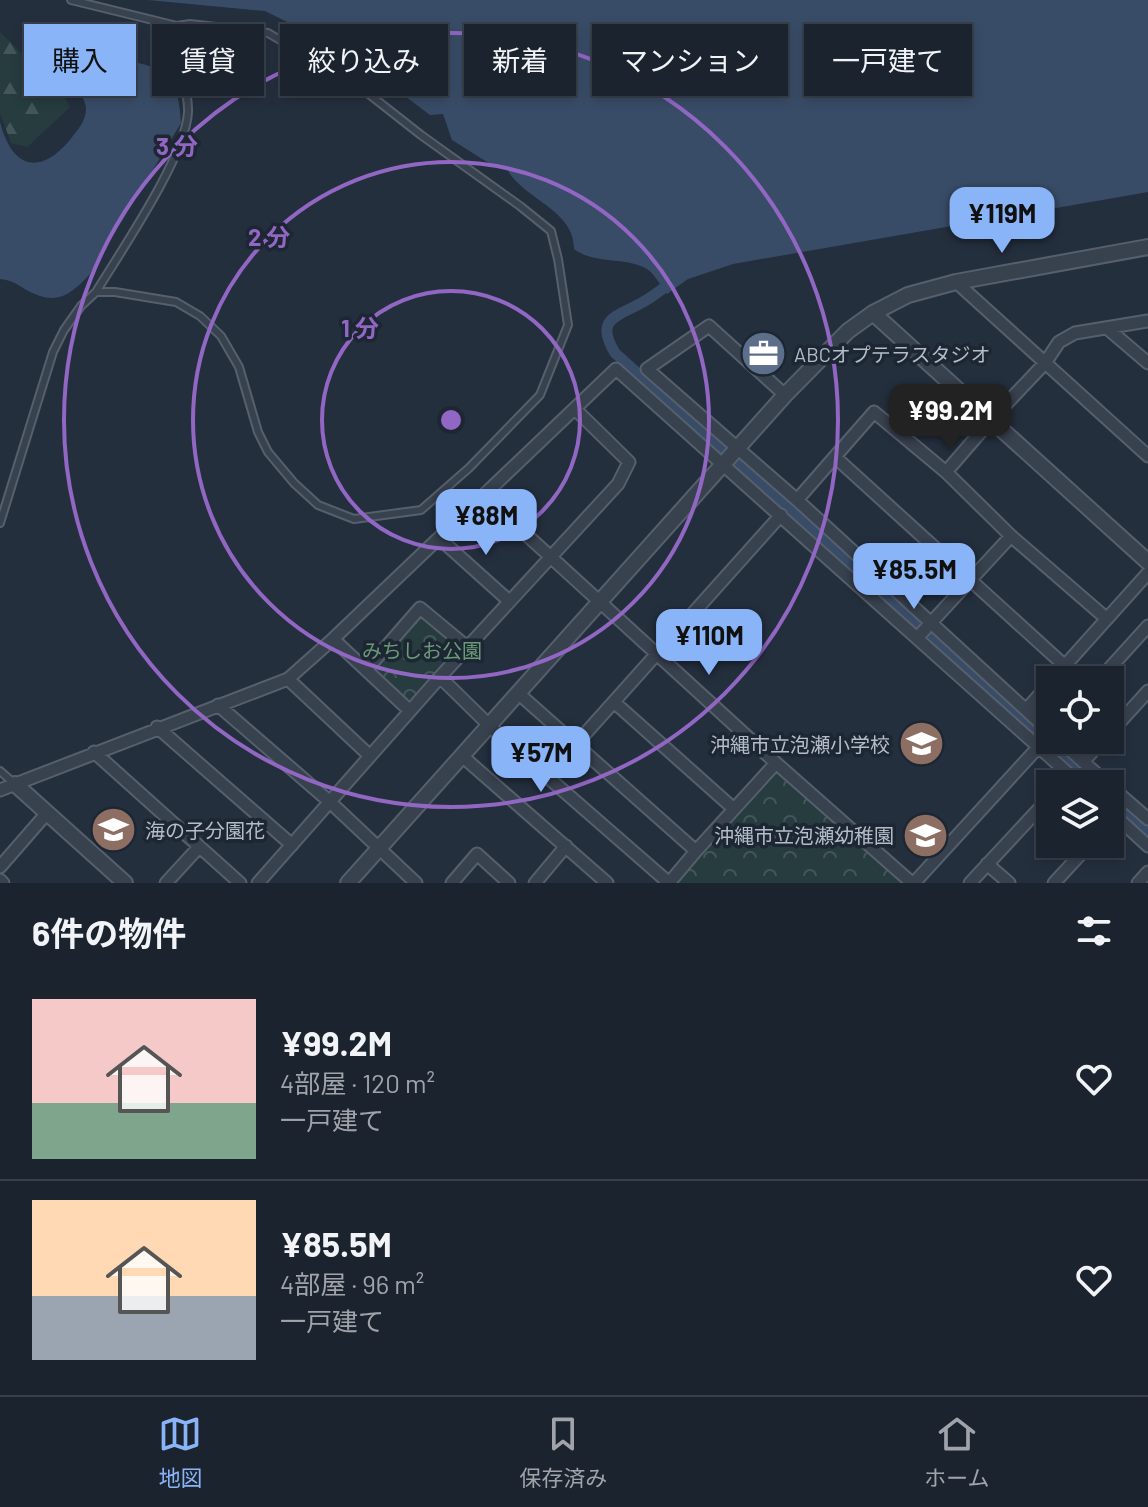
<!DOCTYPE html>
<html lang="ja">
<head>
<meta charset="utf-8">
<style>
	body { margin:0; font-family:Barlow,"Noto Sans JP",sans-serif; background:#282f3a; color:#f1f3f6; height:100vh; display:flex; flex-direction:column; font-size:30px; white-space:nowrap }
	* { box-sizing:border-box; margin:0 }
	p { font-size:26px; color:#a0a4aa }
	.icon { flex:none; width:44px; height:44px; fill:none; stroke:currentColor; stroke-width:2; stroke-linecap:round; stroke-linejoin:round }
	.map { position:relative; height:883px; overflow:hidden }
	.side { display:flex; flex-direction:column; background:#1b232e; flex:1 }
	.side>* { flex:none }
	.hud { position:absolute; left:24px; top:24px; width:1100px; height:72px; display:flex; gap:16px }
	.tools { position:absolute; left:1036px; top:666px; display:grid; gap:16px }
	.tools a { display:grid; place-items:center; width:88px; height:88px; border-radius:0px; background:#1b232e; box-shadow:0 4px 12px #0003,0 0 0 2px #39404a; font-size:40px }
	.price { position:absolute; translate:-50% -68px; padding:0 18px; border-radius:16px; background:#8ab4f8; color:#111; font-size:26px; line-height:52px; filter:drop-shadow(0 2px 4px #0008) }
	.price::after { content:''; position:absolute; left:50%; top:48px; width:24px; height:18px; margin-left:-12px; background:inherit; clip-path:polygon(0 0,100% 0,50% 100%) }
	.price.on { background:#222; color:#fff }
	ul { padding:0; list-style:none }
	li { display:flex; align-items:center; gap:24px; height:200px; padding:0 32px }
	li+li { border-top:2px solid #39404a }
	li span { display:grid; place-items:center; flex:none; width:224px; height:160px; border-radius:0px; color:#555 }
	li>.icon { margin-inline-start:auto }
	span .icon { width:96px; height:96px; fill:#fffc; stroke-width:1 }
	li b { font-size:34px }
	h2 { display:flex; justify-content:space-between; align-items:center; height:96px; padding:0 32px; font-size:34px }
	.chip { padding:0 28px; border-radius:0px; background:#1b232e; box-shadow:0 4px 12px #0003,0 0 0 2px #39404a; font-size:28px; line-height:72px }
	.chip.on { background:#8ab4f8; color:#111 }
	.dock { display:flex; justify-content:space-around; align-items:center; height:112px; border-top:2px solid #39404a; background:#1b232e; font-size:22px; color:#a0a4aa }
	.dock a { display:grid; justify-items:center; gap:4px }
	.dock .on { color:#8ab4f8 }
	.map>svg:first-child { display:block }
</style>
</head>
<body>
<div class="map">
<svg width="1148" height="883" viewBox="0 0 1148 883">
	<defs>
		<pattern id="forest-firs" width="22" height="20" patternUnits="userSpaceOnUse" patternTransform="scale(2)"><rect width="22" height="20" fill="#263c3f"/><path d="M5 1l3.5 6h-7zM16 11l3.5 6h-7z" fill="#435659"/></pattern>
		<pattern id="park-crowns" width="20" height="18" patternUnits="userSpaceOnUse" patternTransform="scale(2)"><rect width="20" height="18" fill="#263c3f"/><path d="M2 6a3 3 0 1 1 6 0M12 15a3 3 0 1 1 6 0" fill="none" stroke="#435659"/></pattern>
	</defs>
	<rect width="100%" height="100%" fill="#242f3e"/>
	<path fill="url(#forest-firs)" d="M0 32 21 53 55 81 70 107 27 147 11 143 0 113Z"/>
	<path fill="url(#park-crowns)" d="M417 614 424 615 458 644 457 653 415 699H406L375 672 374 665Z
		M775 768 903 883H673Z"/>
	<path fill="#394c67" d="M148 0H1148V192L733 264 688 279 667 294C661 287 655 274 647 269 625 256 595 265 574 249 575 211 526 200 508 171L495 167 452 140 443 114 430 115 342 49 265 11Z
		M138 63C174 70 179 90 181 123L90 274C74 291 60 305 35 294 22 289 15 280 0 279V122C11 165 37 178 69 141 76 132 86 122 86 109 86 99 77 89 71 81 81 57 116 63 138 63Z"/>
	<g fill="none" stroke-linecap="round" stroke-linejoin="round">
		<path stroke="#394c67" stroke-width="11" d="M665 287C658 292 651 298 643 302 617 317 594 318 615 353L1095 784
			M1110 798 1148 832"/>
		<defs>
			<path id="service" d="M71 0 177 26
				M0 523 53 352 64 330 81 306 96 292C121 251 186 156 188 112 189 90 177 68 167 49L177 26 190 24 268 33 356 84 421 135 520 206 551 231 558 259 568 325 540 395 469 468 421 510 354 519 318 505 294 483 268 452 258 432 239 367 221 336 200 316 176 302 115 292H96
				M0 771 15 784"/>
			<path id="minor" d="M956 282 1148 456
				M1107 328 1148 363
				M785 395 709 326 647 369 797 500 1050 732
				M835 457 1065 666
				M946 472 991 420 1045 363 1059 342 1075 333 1148 321
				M484 496 776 763 912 883
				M797 500 874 412 946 472 1011 536 1107 619
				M439 538 509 601
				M917 638 1011 536
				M333 639 410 711
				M366 670 420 608 467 647
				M440 677 496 732 669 883 696 851
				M288 679 370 756
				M1052 680 1148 573
				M1099 680 1148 626
				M518 693 696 851 776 763
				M614 702 734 809
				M218 705 330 802 416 883
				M1026 710 1050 683
				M157 727 292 845
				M1110 733 1148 691
				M1059 740 1108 784
				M576 744 781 515
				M94 752 240 883
				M462 756 607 883
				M1083 762 1103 740
				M1110 786 1148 819
				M0 790 288 679 333 639 616 369 1080 784
				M1110 811 1148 846
				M987 864 1009 883
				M0 867 47 813
				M0 880 3 883
				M166 883 199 847
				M258 883 440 677 618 484 629 462 575 409
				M452 883 477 854 509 883
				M535 883 566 846
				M914 883 1043 742
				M970 883 1050 797
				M1054 883 1090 844
				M1138 883 1148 872"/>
			<path id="tertiary" d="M873 313 1148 562
				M15 784 125 883
				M348 883 785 395 848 331 873 313 908 295 956 282 1148 247"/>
		</defs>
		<use href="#service" stroke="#565f6c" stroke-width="10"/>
		<use href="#minor" stroke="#565f6c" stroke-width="15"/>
		<use href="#tertiary" stroke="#565f6c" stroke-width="18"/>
		<use href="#service" stroke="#38414e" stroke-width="6"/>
		<use href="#minor" stroke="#38414e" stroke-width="11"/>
		<use href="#tertiary" stroke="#38414e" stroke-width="14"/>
	</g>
	<g fill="none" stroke="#9266c3" stroke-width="4">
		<circle cx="451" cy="420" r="129"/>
		<circle cx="451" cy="420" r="258"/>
		<circle cx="451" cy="420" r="387"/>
	</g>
	<defs>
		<symbol id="office-disc" viewBox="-11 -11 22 22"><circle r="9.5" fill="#5c6f8a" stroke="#1d2633"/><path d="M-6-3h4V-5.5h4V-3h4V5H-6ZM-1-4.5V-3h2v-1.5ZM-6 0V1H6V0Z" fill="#fff"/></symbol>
		<symbol id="school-disc" viewBox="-11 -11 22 22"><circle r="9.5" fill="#8d6e63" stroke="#1d2633"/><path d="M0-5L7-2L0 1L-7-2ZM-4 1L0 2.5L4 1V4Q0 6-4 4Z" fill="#fff"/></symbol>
	</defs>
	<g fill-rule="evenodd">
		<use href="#office-disc" x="738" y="328" width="51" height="51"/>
		<use href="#school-disc" x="896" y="718" width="51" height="51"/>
		<use href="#school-disc" x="88" y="804" width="51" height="51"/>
		<use href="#school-disc" x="900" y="810" width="51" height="51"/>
	</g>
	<g text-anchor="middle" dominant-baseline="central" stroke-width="7" stroke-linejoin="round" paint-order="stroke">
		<g font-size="20" fill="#b4bcc9" stroke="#1d2633" text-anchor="start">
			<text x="794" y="354">ABCオプテラスタジオ</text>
			<text x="890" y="744" text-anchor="end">沖縄市立泡瀬小学校</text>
			<text x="145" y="830">海の子分園花</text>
			<text x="894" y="835" text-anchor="end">沖縄市立泡瀬幼稚園</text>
		</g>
		<g font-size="20" fill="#6b9a76" stroke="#1d2633">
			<text x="422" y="650">みちしお公園</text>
		</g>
	</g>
	<circle cx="451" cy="420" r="12" fill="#9266c3" stroke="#1d2633" stroke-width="4"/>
	<g font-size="24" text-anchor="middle" font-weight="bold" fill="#9266c3" stroke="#1d2633" stroke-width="7" stroke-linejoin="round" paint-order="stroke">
		<text x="177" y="155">3 分</text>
		<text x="269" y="246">2 分</text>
		<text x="360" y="337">1 分</text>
	</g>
</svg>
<div class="tools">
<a><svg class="icon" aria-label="locate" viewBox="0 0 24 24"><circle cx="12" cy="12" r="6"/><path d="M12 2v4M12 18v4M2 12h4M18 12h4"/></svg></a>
<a><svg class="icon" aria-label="layers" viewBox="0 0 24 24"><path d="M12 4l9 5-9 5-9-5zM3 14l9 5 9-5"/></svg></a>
</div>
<b class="price" style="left:1002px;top:255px">¥119M</b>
<b class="price on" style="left:950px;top:452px">¥99.2M</b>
<b class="price" style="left:486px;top:557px">¥88M</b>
<b class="price" style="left:914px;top:611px">¥85.5M</b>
<b class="price" style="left:709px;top:677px">¥110M</b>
<b class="price" style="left:541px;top:794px">¥57M</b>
<div class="hud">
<a class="chip on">購入</a>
<a class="chip">賃貸</a>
<a class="chip">絞り込み</a>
<a class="chip">新着</a>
<a class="chip">マンション</a>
<a class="chip">一戸建て</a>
</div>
</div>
<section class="side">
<h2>6件の物件<svg class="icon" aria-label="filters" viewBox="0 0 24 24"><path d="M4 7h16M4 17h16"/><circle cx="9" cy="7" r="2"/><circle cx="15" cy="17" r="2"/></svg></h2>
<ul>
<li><span style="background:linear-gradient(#f6c9c9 65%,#7fa58c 0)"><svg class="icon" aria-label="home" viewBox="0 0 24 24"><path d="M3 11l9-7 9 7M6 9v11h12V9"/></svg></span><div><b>¥99.2M</b><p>4部屋 · 120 m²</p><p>一戸建て</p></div><svg class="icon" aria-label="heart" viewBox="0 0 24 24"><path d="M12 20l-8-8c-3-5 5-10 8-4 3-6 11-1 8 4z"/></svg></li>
<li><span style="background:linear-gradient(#ffd9b3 60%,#9aa5b1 0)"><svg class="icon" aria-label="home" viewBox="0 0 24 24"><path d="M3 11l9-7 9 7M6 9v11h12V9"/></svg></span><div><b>¥85.5M</b><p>4部屋 · 96 m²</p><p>一戸建て</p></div><svg class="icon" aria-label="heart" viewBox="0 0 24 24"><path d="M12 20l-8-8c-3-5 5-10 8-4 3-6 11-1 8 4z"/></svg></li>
</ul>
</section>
<nav class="dock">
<a class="on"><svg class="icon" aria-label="map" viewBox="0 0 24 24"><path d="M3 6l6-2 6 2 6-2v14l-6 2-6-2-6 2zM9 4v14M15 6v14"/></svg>地図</a>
<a><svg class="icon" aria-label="saved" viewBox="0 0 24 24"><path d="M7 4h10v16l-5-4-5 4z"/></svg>保存済み</a>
<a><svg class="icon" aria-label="home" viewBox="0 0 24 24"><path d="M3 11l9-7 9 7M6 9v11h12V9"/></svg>ホーム</a>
</nav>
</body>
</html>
